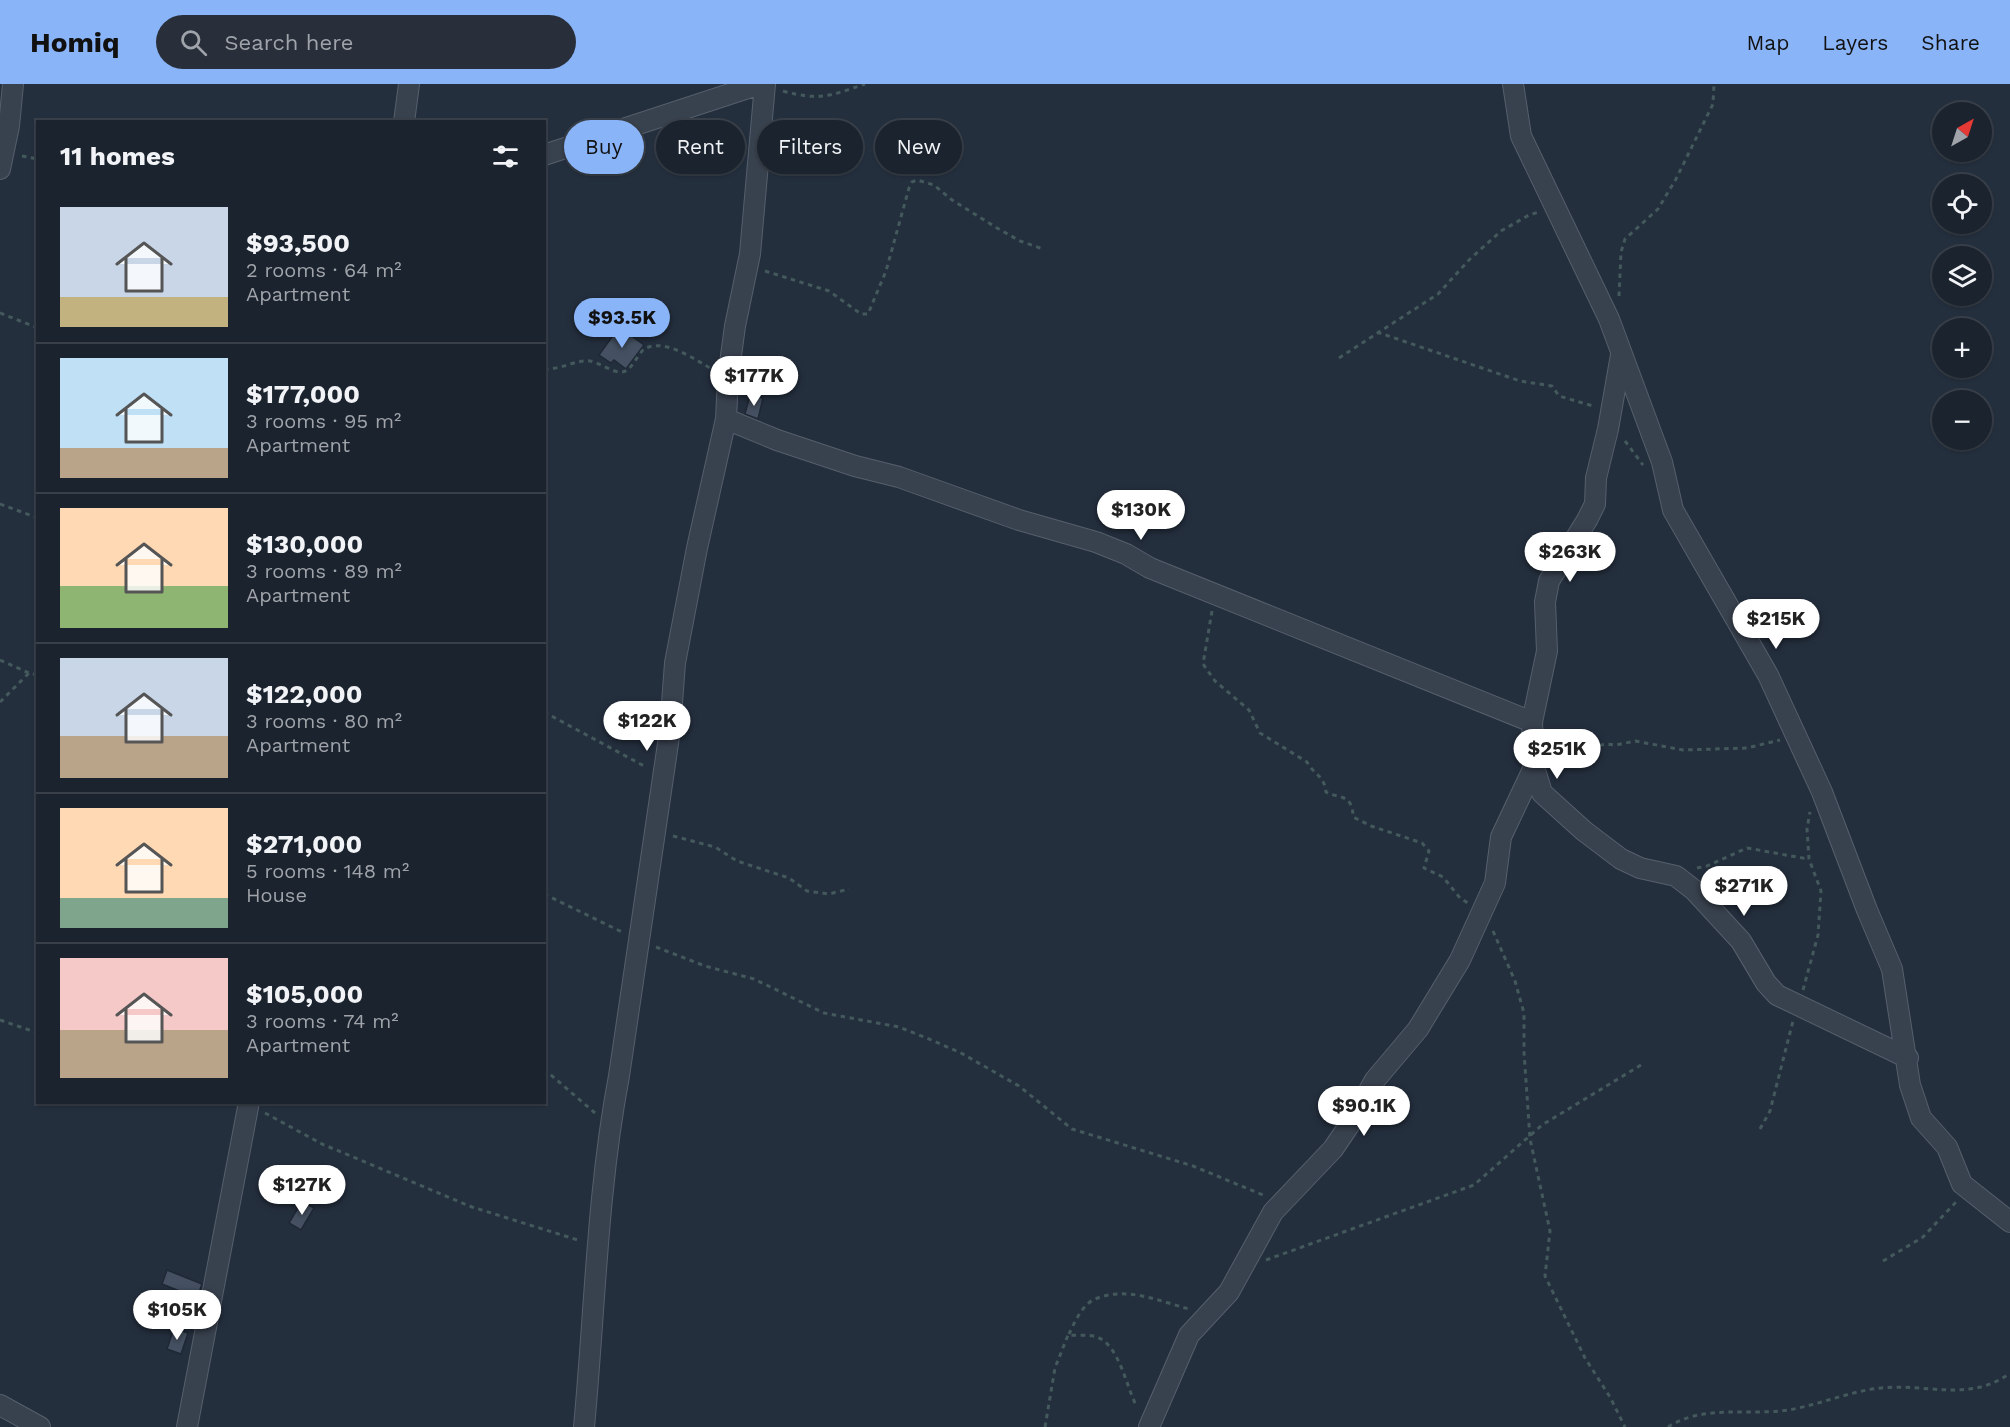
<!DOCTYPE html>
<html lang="en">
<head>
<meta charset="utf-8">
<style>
	body { margin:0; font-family:"Work Sans",sans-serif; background:#282f3a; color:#f1f3f6; height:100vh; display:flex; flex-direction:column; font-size:22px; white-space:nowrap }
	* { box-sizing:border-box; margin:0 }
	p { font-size:20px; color:#a0a4aa }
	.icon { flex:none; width:33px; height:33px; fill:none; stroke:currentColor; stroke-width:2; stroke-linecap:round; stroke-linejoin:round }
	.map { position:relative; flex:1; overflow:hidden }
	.drawer { position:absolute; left:36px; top:36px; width:510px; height:984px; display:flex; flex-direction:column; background:#1b232e; border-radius:0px; box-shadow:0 2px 4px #0004,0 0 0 2px #39404a }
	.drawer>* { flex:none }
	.hud { position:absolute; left:564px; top:36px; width:570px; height:54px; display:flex; gap:12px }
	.needle { width:39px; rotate:39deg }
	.fabs { position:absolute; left:1932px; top:18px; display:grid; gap:12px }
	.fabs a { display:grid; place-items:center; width:60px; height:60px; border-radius:50%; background:#1b232e; box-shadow:0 2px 4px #0004,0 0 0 2px #39404a; font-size:30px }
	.price { position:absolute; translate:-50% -51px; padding:0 14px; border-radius:21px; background:#fff; color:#222; font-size:20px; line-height:39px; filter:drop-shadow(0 2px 3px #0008) }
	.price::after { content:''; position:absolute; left:50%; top:36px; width:18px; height:14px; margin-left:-9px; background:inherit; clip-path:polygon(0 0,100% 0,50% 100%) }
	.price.on { background:#8ab4f8; color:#111 }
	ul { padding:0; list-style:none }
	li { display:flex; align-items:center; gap:18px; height:150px; padding:0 24px }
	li+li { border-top:2px solid #39404a }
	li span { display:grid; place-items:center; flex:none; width:168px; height:120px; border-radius:0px; color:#555 }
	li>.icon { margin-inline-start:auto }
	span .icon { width:72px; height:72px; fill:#fffc; stroke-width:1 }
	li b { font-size:26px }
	h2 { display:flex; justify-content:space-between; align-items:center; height:72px; padding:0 24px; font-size:26px }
	.pill { padding:0 21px; border-radius:27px; background:#1b232e; box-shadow:0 2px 4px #0004,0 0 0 2px #39404a; font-size:21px; line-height:54px }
	.pill.on { background:#8ab4f8; color:#111 }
	header { display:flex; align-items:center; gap:36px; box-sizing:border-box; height:84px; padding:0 30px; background:#8ab4f8; color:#111 }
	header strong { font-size:28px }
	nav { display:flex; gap:33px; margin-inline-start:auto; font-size:21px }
	.search { width:420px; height:54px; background:#282f3a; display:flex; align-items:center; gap:15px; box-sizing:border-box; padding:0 21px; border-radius:33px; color:#a0a4aa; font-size:22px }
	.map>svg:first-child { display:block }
</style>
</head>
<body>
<header>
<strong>Homiq</strong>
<div class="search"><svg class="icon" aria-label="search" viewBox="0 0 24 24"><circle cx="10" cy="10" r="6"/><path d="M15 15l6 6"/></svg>Search here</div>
<nav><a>Map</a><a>Layers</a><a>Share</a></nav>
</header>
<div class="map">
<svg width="2010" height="1343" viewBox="0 0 2010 1343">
	<rect width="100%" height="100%" fill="#242f3e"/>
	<path fill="#455162" stroke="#1f2835" stroke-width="1.5" d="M619 243 644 261 626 285 614 276 611 279 599 271Z
		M750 311 763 314 758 335 745 330Z
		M302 1117 314 1124 301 1146 289 1139Z
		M167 1186 202 1200 197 1214 162 1200Z
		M174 1244 188 1249 181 1270 167 1265Z"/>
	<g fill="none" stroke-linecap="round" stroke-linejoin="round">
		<defs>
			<path id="minor" d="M1513 0 1521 52 1609 235 1662 378 1673 426 1768 591 1822 708 1867 826 1892 885 1910 1001 1921 1034 1947 1063 1962 1100 2010 1138
				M404 38 409 0
				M544 71 751 3 765 2
				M0 85 9 42 13 0
				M726 335 777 356 855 382 899 393 1019 436 1096 458 1126 470 1150 484 1532 638
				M1534 683 1542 709 1584 747 1621 775 1640 784 1676 792 1694 806 1741 857 1766 899 1777 911 1908 974
				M0 1321 40 1343
				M187 1343 249 1018
				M584 1343C595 1226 597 1108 619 992L670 646 675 579 697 464 726 335 728 294 735 242 750 170 765 0
				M1149 1343 1189 1251 1229 1208 1273 1128 1333 1065 1352 1037 1375 996 1418 945 1460 876 1495 799 1501 753 1534 683 1532 638 1547 567 1545 518 1549 497 1587 436 1595 420 1596 394 1608 345 1621 271"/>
		</defs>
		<use href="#minor" stroke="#565f6c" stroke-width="22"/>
		<path stroke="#44595c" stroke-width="3" stroke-dasharray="4.5 4.5" stroke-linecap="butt" d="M783 7C819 17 830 12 865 0
			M22 72 38 75
			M765 187 829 207 861 230H868L886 187 909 104 912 98 917 96 934 101 952 116 997 144 1020 157 1043 165
			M1619 212 1621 168 1625 155 1658 125 1676 95 1713 20 1714 0
			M0 229 38 244
			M1377 248 1520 297 1552 302 1559 312 1593 322
			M1339 274 1438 210 1469 176 1501 147 1529 131 1539 128
			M544 285C560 286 578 275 590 277 600 279 611 288 621 288 628 288 631 282 635 277 637 274 640 269 643 266 663 252 695 276 712 285
			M1625 357 1643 381
			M0 420 38 434
			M1212 527 1203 580 1215 597 1249 626 1260 649 1307 678C1314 691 1324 691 1326 708 1338 715 1353 709 1353 733L1371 742 1422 759 1429 767 1424 784 1443 793 1460 814 1468 819
			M0 576 29 589
			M0 618 29 589 38 591
			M544 628 646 683
			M1550 680 1568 668 1581 664 1607 660 1616 661 1635 657 1683 666 1747 664 1780 656
			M673 752 715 763 737 777 789 794 807 807 829 810 849 805
			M1697 784 1707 782 1747 764 1808 775
			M544 810 622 848
			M1493 847 1515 897 1524 929V968L1530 1055 1550 1147 1545 1192 1585 1274 1610 1313 1625 1343
			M656 863 705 882 754 895 824 929 899 943 929 955 961 969 1019 1002 1072 1045 1193 1082 1263 1111
			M1803 906 1818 851 1821 807 1809 775 1807 745 1810 728
			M0 936 38 949
			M544 985 595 1029
			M265 1029 322 1060 472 1123 581 1157
			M1760 1045 1770 1027 1793 937
			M1266 1176 1474 1101 1542 1041 1641 981
			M1883 1177 1923 1153 1956 1118
			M1069 1250C1074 1239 1082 1222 1093 1216 1124 1201 1159 1217 1189 1225
			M1045 1343 1055 1284 1068 1251C1077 1252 1089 1250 1097 1253 1120 1262 1126 1303 1137 1323
			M1668 1343C1704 1320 1747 1332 1788 1326 1819 1321 1850 1307 1881 1304 1926 1299 1970 1319 2010 1289"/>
		<use href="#minor" stroke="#38414e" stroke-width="20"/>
	</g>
</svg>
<div class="fabs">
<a><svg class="needle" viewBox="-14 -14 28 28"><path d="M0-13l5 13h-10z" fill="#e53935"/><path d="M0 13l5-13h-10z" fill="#a0a4aa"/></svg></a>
<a><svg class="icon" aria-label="locate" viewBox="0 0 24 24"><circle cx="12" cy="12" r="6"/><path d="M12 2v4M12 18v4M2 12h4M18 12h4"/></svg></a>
<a><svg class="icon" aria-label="layers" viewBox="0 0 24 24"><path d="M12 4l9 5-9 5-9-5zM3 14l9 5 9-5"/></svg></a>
<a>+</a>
<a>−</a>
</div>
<b class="price on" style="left:622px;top:265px">$93.5K</b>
<b class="price" style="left:754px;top:323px">$177K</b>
<b class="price" style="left:1141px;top:457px">$130K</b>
<b class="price" style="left:1570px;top:499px">$263K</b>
<b class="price" style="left:1776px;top:566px">$215K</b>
<b class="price" style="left:647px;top:668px">$122K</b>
<b class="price" style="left:1557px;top:696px">$251K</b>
<b class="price" style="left:1744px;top:833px">$271K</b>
<b class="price" style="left:1364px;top:1053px">$90.1K</b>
<b class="price" style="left:302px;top:1132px">$127K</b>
<b class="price" style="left:177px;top:1257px">$105K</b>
<div class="hud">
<a class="pill on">Buy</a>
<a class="pill">Rent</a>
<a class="pill">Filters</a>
<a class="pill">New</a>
</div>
<section class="drawer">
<h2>11 homes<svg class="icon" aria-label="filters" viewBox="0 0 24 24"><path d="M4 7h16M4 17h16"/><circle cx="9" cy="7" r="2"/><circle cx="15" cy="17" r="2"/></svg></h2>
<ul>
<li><span style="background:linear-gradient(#c9d6e8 75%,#c2b280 0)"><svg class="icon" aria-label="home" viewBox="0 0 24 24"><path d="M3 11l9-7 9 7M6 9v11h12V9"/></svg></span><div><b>$93,500</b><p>2 rooms · 64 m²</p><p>Apartment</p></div></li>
<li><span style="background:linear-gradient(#bfe0f5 75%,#b9a48a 0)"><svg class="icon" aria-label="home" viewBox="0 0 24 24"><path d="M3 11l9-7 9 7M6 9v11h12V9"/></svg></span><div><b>$177,000</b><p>3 rooms · 95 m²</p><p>Apartment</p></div></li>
<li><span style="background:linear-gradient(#ffd9b3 65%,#8fb573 0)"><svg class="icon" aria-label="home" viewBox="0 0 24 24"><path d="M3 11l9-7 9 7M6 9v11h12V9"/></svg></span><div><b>$130,000</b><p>3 rooms · 89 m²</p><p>Apartment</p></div></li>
<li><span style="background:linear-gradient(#c9d6e8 65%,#b9a48a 0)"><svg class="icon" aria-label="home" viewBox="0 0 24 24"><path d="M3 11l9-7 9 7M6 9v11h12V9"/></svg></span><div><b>$122,000</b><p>3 rooms · 80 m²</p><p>Apartment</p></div></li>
<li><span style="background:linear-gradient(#ffd9b3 75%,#7fa58c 0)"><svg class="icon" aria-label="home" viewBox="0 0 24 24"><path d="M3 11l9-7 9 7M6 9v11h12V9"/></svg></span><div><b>$271,000</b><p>5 rooms · 148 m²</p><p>House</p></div></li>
<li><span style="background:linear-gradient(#f6c9c9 60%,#b9a48a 0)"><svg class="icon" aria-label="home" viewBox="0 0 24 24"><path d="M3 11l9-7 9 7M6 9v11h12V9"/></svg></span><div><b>$105,000</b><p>3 rooms · 74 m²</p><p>Apartment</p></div></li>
</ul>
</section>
</div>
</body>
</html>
